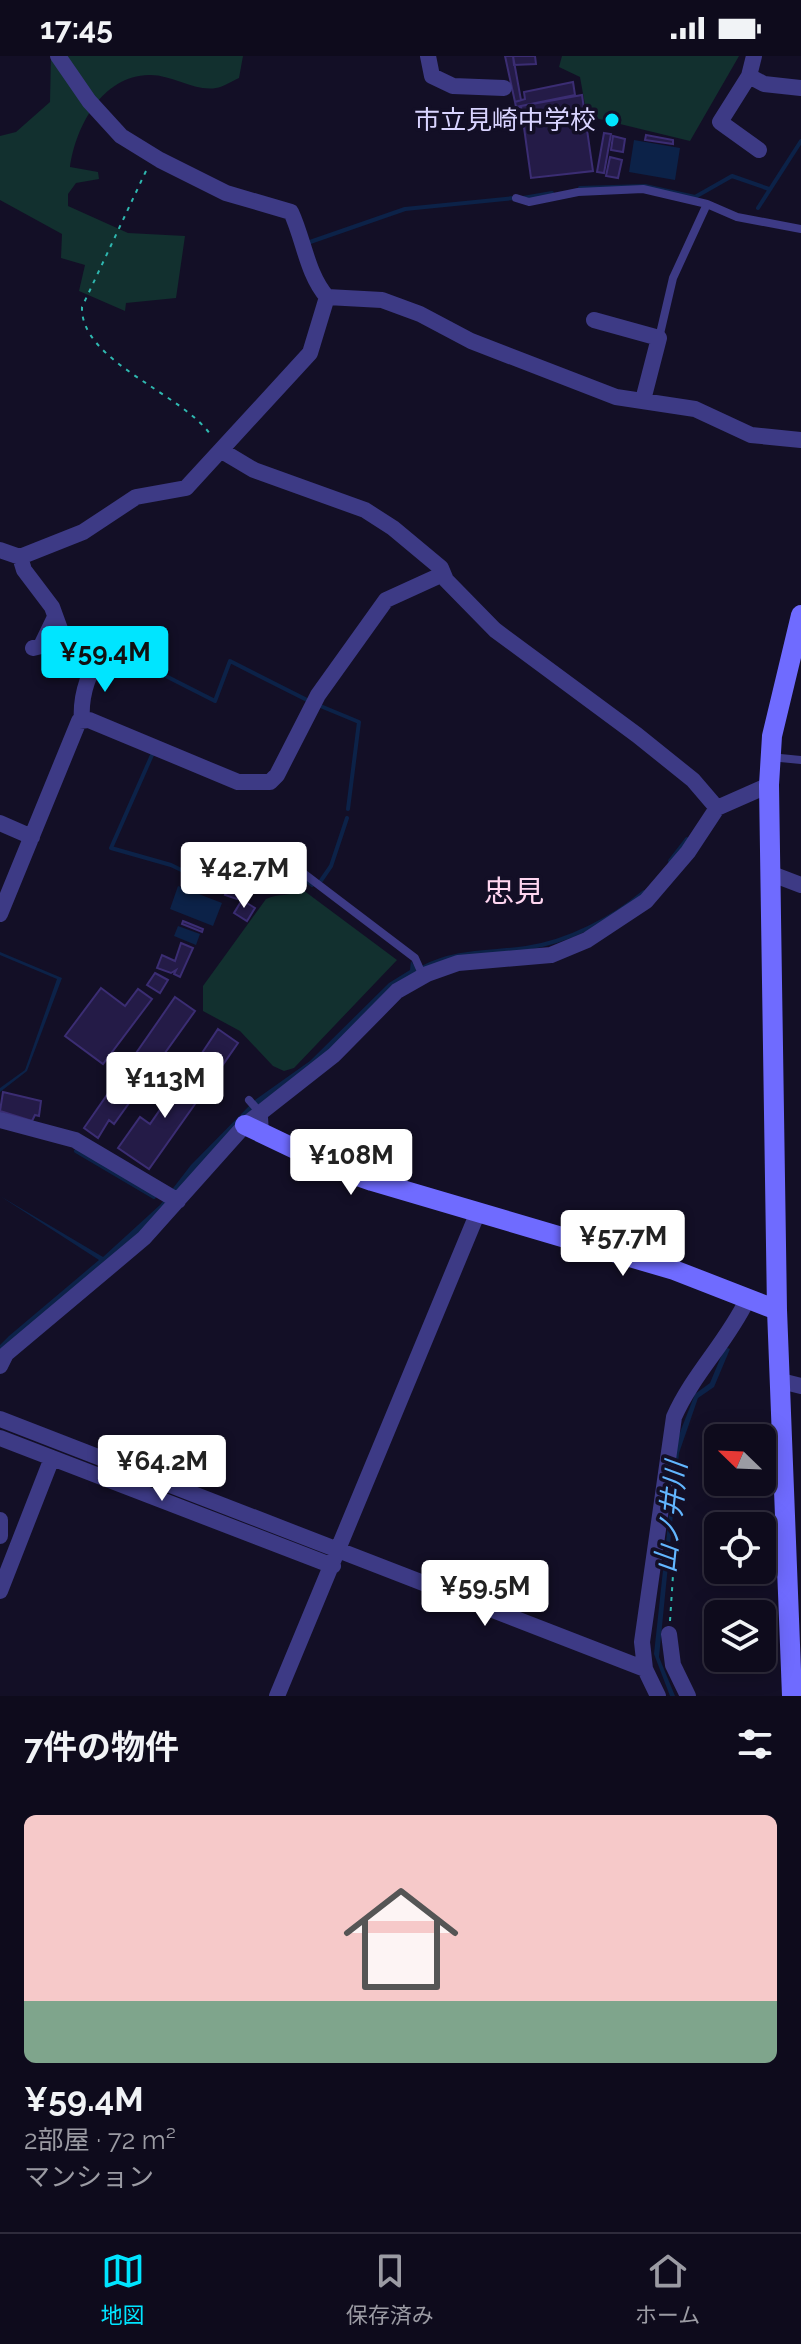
<!DOCTYPE html>
<html lang="ja">
<head>
<meta charset="utf-8">
<style>
	body { margin:0; font-family:Raleway,"Noto Sans JP",sans-serif; background:#1c1929; color:#f1f3f6; height:100vh; display:flex; flex-direction:column; font-size:30px; white-space:nowrap }
	* { box-sizing:border-box; margin:0 }
	p { font-size:26px; color:#9b9ba3 }
	.icon { flex:none; width:44px; height:44px; fill:none; stroke:currentColor; stroke-width:2; stroke-linecap:round; stroke-linejoin:round }
	.map { position:relative; height:1640px; overflow:hidden }
	.drawer { display:flex; flex-direction:column; background:#0e0b1c; flex:1 }
	.drawer>* { flex:none }
	.needle { width:52px; rotate:293deg }
	.tools { position:absolute; left:704px; top:1368px; display:grid; gap:16px }
	.tools a { display:grid; place-items:center; width:72px; height:72px; border-radius:12px; background:#0e0b1c; box-shadow:0 4px 20px #0003,0 0 0 2px #2e2b3b; font-size:40px }
	.price { position:absolute; translate:-50% -68px; padding:0 18px; border-radius:8px; background:#fff; color:#222; font-size:26px; line-height:52px; filter:drop-shadow(0 2px 4px #0008) }
	.price::after { content:''; position:absolute; left:50%; top:48px; width:24px; height:18px; margin-left:-12px; background:inherit; clip-path:polygon(0 0,100% 0,50% 100%) }
	.price.selected { background:#00e5ff; color:#111 }
	ul { padding:0; list-style:none }
	li { display:grid; align-content:center; gap:16px; height:424px; padding:0 24px }
	li span { display:grid; place-items:center; height:248px; border-radius:12px; color:#555 }
	li>.icon { margin-inline-start:auto }
	span .icon { width:144px; height:144px; fill:#fffc; stroke-width:1 }
	li b { font-size:34px }
	h2 { display:flex; justify-content:space-between; align-items:center; height:96px; padding:0 24px; font-size:34px }
	.status { display:flex; justify-content:space-between; align-items:center; height:56px; padding:0 40px; background:#0e0b1c; direction:ltr }
	.status svg { height:22px; fill:currentColor }
	.menu { display:flex; justify-content:space-around; align-items:center; height:112px; border-top:2px solid #2e2b3b; background:#0e0b1c; font-size:22px; color:#9b9ba3 }
	.menu a { display:grid; justify-items:center; gap:4px }
	.menu .selected { color:#00e5ff }
	.map>svg:first-child { display:block }
</style>
</head>
<body>
<div class="status"><b>17:45</b><svg viewBox="0 0 49 12"><path d="M0 12V9h3v3zM5 12V6h3v6zM10 12V3h3v9zM15 12V0h3v12zM26 1h20v11H26zM47 4h2v5h-2z"/></svg></div>
<div class="map">
<svg width="801" height="1640" viewBox="0 0 801 1640">
	<rect width="100%" height="100%" fill="#130f26"/>
	<path fill="#12302f" d="M51 0H243L239 22C232 25 223 31 216 32 195 36 171 18 149 19 102 20 76 70 70 111L98 116 99 123 76 127 68 138V150L128 177 185 180 176 242 126 247 125 255 79 235 85 209 61 202 62 178 0 144V80L16 76 50 46Z
		M562 0H739L690 85 587 60 580 21 559 11Z
		M303 834 397 904 294 1012 284 1015 273 1010 240 975 203 955V930L266 843C278 837 290 841 303 834Z"/>
	<path fill="#0c2248" d="M634 84 680 92 675 124 629 116Z
		M178 830 222 847 213 870 170 853Z
		M178 870 200 878 196 889 174 880Z
		M0 896 62 922 27 1015 0 1036V1032L25 1014 57 923 0 899Z
		M411 905 419 916 318 1006 258 1049 153 1166 0 1297V1289L9 1280 99 1204 0 1140 103 1201 160 1149 191 1109 255 1044 310 1005 389 927 410 914Z
		M725 1291 730 1293 714 1331 698 1342 679 1397 659 1601 675 1640H670L654 1598 677 1384 695 1338 710 1327Z"/>
	<g fill="none" stroke-linecap="round" stroke-linejoin="round">
		<path stroke="#0c2248" stroke-width="4" d="M580 132 645 130 695 141 732 120 769 133
			M523 142 552 137
			M758 152 801 85
			M310 186 405 153 514 142
			M108 602 148 611 215 645 230 605 307 644
			M318 649 359 666 348 753
			M152 699 111 792 171 809 208 827 227 826 253 835 278 804 312 829
			M670 805 687 783
			M320 826 331 810 347 762
			M422 912C456 894 490 897 526 892 568 886 612 863 644 836
			M76 1095 154 1141"/>
	</g>
	<path fill="#241b47" stroke="#3b2d73" stroke-width="2" d="M505 0H513L521 44 515 46Z
		M513 0H535L536 8 514 9Z
		M573 26 575 39 516 51 515 46 525 43 524 36Z
		M582 39 593 115 531 122 521 50Z
		M604 77 611 78 604 117 597 116Z
		M646 79 673 84V88L645 84Z
		M613 80 625 83 623 96 611 94Z
		M610 101 622 104 618 122 606 120Z
		M228 833 239 837 237 843 225 839Z
		M242 844 255 852 247 865 234 857Z
		M183 865 203 873 202 876 182 868Z
		M181 887 193 892 180 921 174 918 176 914 171 917 157 912 162 899 175 905Z
		M155 917 168 924 160 937 147 929Z
		M101 932 125 950 138 933 152 943 103 1008 65 980Z
		M175 941 195 955 114 1068 109 1064 98 1082 84 1072Z
		M218 973 238 987 213 1023 194 1009Z
		M191 1009 212 1024 149 1113 118 1092 140 1061 150 1068Z
		M150 1018 174 1034 169 1041 146 1024Z
		M3 1036 41 1045 39 1060 35 1059 32 1065 0 1055Z"/>
	<g fill="none" stroke-linecap="round" stroke-linejoin="round">
		<path stroke="#2fb8b0" stroke-width="2" stroke-dasharray="4 6" stroke-linecap="butt" d="M146 115 82 251C80 306 185 338 212 381
			M670 1565 673 1519"/>
		<path stroke="#3d3a85" stroke-width="8" d="M516 142 529 146 578 136 643 133 707 148 737 161 801 173
			M659 282 673 222 707 148
			M770 701 801 704
			M282 801 415 902 423 920
			M249 1044 264 1061 265 1078"/>
		<path stroke="#3d3a85" stroke-width="16" d="M58 0 89 45 121 80 160 104 226 137 291 156C304 184 307 218 327 241L382 244 420 258 471 285 616 341 695 353 751 379 801 384
			M428 0 432 20 453 30 504 32
			M754 0 749 20 764 28 801 32
			M749 20 720 66 759 94
			M594 264 659 282 643 344
			M222 395 254 414 365 454 393 472 441 512 446 524 495 574 637 679 693 724 717 752
			M0 494 20 501 83 476 136 441 186 432 310 297 327 241
			M20 501 24 514 52 551 64 584 97 604
			M33 592 41 590 55 561
			M82 665C80 640 89 608 109 593L115 594
			M0 767 32 781
			M772 818 801 829
			M0 858 79 665 89 664 238 726H270L277 719 318 639 386 544 443 518
			M0 1064 75 1084 178 1145
			M0 1310 6 1298 144 1182 245 1069 334 999 397 935 427 918 458 907 551 899 587 884 646 845 688 796 717 752 769 729
			M781 1325 801 1330
			M0 1363 645 1613
			M0 1382 333 1510
			M0 1464V1480
			M0 1535 52 1402
			M669 1578 673 1609 688 1640
			M277 1640 478 1156
			M658 1640 645 1613 642 1586 674 1361C693 1318 727 1286 747 1244"/>
		<path stroke="#6f6bff" stroke-width="20" d="M245 1069 335 1112 372 1125 674 1214 777 1254
			M792 1640 777 1254 769 729 772 680 801 559"/>
	</g>
	<circle fill="#00e5ff" stroke="#130f26" stroke-width="3" cx="612" cy="64" r="8"/>
	<g text-anchor="middle" dominant-baseline="central" stroke-width="7" stroke-linejoin="round" paint-order="stroke">
		<g font-size="26" fill="#d9d4ff" stroke="#130f26" text-anchor="end">
			<text x="596" y="64">市立見崎中学校</text>
		</g>
		<g font-size="28" font-style="italic" fill="#62b6ff" stroke="#130f26">
			<text transform="translate(671 1461) rotate(-84)">山ノ井川</text>
		</g>
		<g font-size="30" fill="#ffd6f0" stroke="#130f26">
			<text x="514" y="835">忠見</text>
		</g>
	</g>
</svg>
<div class="tools">
<a><svg class="needle" viewBox="-14 -14 28 28"><path d="M0-13l5 13h-10z" fill="#e53935"/><path d="M0 13l5-13h-10z" fill="#9b9ba3"/></svg></a>
<a><svg class="icon" aria-label="locate" viewBox="0 0 24 24"><circle cx="12" cy="12" r="6"/><path d="M12 2v4M12 18v4M2 12h4M18 12h4"/></svg></a>
<a><svg class="icon" aria-label="layers" viewBox="0 0 24 24"><path d="M12 4l9 5-9 5-9-5zM3 14l9 5 9-5"/></svg></a>
</div>
<b class="price selected" style="left:105px;top:638px">¥59.4M</b>
<b class="price" style="left:244px;top:854px">¥42.7M</b>
<b class="price" style="left:165px;top:1064px">¥113M</b>
<b class="price" style="left:351px;top:1141px">¥108M</b>
<b class="price" style="left:623px;top:1222px">¥57.7M</b>
<b class="price" style="left:162px;top:1447px">¥64.2M</b>
<b class="price" style="left:485px;top:1572px">¥59.5M</b>
</div>
<section class="drawer">
<h2>7件の物件<svg class="icon" aria-label="filters" viewBox="0 0 24 24"><path d="M4 7h16M4 17h16"/><circle cx="9" cy="7" r="2"/><circle cx="15" cy="17" r="2"/></svg></h2>
<ul>
<li><span style="background:linear-gradient(#f6c9c9 75%,#7fa58c 0)"><svg class="icon" aria-label="home" viewBox="0 0 24 24"><path d="M3 11l9-7 9 7M6 9v11h12V9"/></svg></span><div><b>¥59.4M</b><p>2部屋 · 72 m²</p><p>マンション</p></div></li>
</ul>
</section>
<nav class="menu">
<a class="selected"><svg class="icon" aria-label="map" viewBox="0 0 24 24"><path d="M3 6l6-2 6 2 6-2v14l-6 2-6-2-6 2zM9 4v14M15 6v14"/></svg>地図</a>
<a><svg class="icon" aria-label="saved" viewBox="0 0 24 24"><path d="M7 4h10v16l-5-4-5 4z"/></svg>保存済み</a>
<a><svg class="icon" aria-label="home" viewBox="0 0 24 24"><path d="M3 11l9-7 9 7M6 9v11h12V9"/></svg>ホーム</a>
</nav>
</body>
</html>
